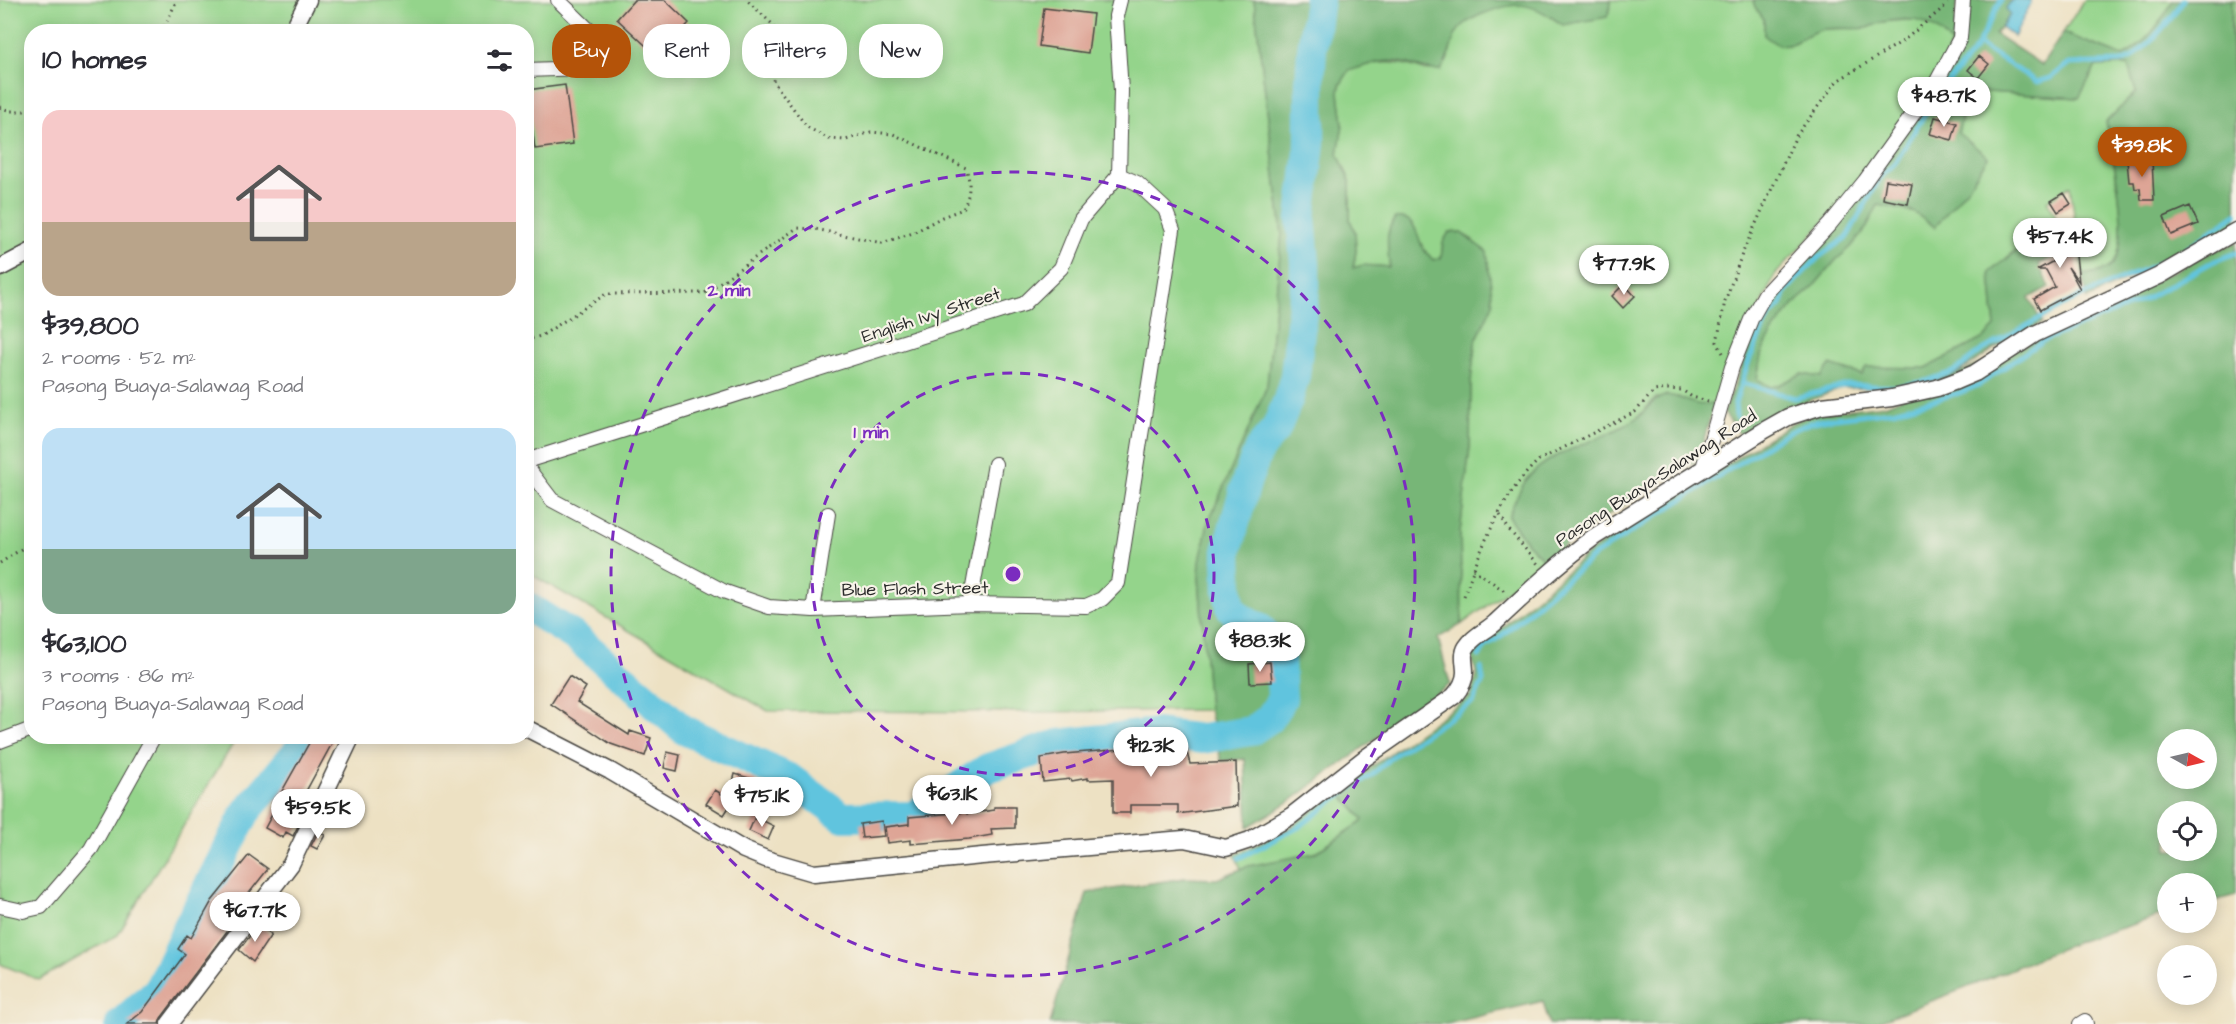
<!DOCTYPE html>
<html lang="en">
<head>
<meta charset="utf-8">
<style>
	body { margin:0; font-family:"Architects Daughter",sans-serif; background:#f7f7f7; color:#2b2b33; height:100vh; display:flex; flex-direction:column; font-size:22px; white-space:nowrap }
	* { box-sizing:border-box; margin:0 }
	p { font-size:20px; color:#7c7c81 }
	.icon { flex:none; width:33px; height:33px; fill:none; stroke:currentColor; stroke-width:2; stroke-linecap:round; stroke-linejoin:round }
	.map { position:relative; flex:1; overflow:hidden }
	.side { position:absolute; left:24px; top:24px; width:510px; height:720px; display:flex; flex-direction:column; background:#fff; border-radius:24px; box-shadow:0 3px 15px #0003 }
	.side>* { flex:none }
	.top-card { position:absolute; left:552px; top:24px; width:570px; height:54px; display:flex; gap:12px }
	.needle { width:39px; rotate:98deg }
	.fabs { position:absolute; left:2157px; top:729px; display:grid; gap:12px }
	.fabs a { display:grid; place-items:center; width:60px; height:60px; border-radius:50%; background:#fff; box-shadow:0 3px 15px #0003; font-size:30px }
	.price { position:absolute; translate:-50% -51px; padding:0 14px; border-radius:21px; background:#fff; color:#222; font-size:20px; line-height:39px; filter:drop-shadow(0 2px 3px #0008) }
	.price::after { content:''; position:absolute; left:50%; top:36px; width:18px; height:14px; margin-left:-9px; background:inherit; clip-path:polygon(0 0,100% 0,50% 100%) }
	.price.selected { background:#b45309; color:#fff }
	ul { padding:0; list-style:none }
	li { display:grid; align-content:center; gap:12px; height:318px; padding:0 18px }
	li span { display:grid; place-items:center; height:186px; border-radius:18px; color:#555 }
	li>.icon { margin-inline-start:auto }
	span .icon { width:108px; height:108px; fill:#fffc; stroke-width:1 }
	li b { font-size:26px }
	h2 { display:flex; justify-content:space-between; align-items:center; height:72px; padding:0 18px; font-size:26px }
	.chip { padding:0 21px; border-radius:24px; background:#fff; box-shadow:0 3px 15px #0003; font-size:21px; line-height:54px }
	.chip.selected { background:#b45309; color:#fff }
	.map>svg:first-child { display:block }
</style>
</head>
<body>
<div class="map">
<svg width="2236" height="1024" viewBox="0 0 2236 1024">
	<rect width="100%" height="100%" fill="#f7f3e8"/>
	<filter id="ink" filterUnits="userSpaceOnUse"><feTurbulence type="fractalNoise" baseFrequency=".0167" numOctaves="2"/><feDisplacementMap in="SourceGraphic" scale="12" xChannelSelector="R" yChannelSelector="G"/><feConvolveMatrix kernelMatrix="1 2 1 2 8 2 1 2 1" color-interpolation-filters="sRGB"/></filter>
	<filter id="wash" filterUnits="userSpaceOnUse"><feTurbulence type="fractalNoise" baseFrequency=".008" numOctaves="4" result="noise"/><feDisplacementMap in="SourceGraphic" scale="24" xChannelSelector="R" yChannelSelector="G"/><feGaussianBlur stdDeviation="1.35" result="paint"/><feColorMatrix in="noise" values="0 0 0 0 0 0 0 0 0 0 0 0 0 0 0 0 0 1.4 0 .05"/><feComposite in="paint" operator="in"/></filter>
	<g filter="url(#wash)">
		<rect width="100%" height="100%" fill="#ede1c3"/>
		<path fill="#94d48b" stroke="#60805b" stroke-width="1.5" d="M0 0H1254L1282 234 1267 386 1208 523 1199 577 1209 710 1039 712 768 711 527 572 526 32H32V736L237 737 118 935 39 980 0 964Z
			M1512 0 1531 4 1563 25 1610 9V0H1753L1755 7 1764 19V35L1789 46 1809 34 1823 29 1868 28 1881 22 1918 19 1943 33 1952 45 1940 69 1843 201 1775 275 1714 404 1699 406 1687 403 1679 397 1656 398 1634 421 1542 466 1527 478 1508 516 1527 543 1546 562 1462 624 1460 533 1470 446 1471 382 1475 343 1493 304 1473 240 1461 233 1450 232 1443 242 1441 258 1433 260C1430 256 1426 253 1423 248 1415 233 1417 216 1395 218 1384 233 1389 249 1390 267L1377 266 1353 269 1356 251 1355 232 1350 220V181L1338 154 1343 124 1339 93 1340 85 1348 71C1380 60 1396 60 1427 71L1446 63C1450 54 1451 44 1455 35 1463 19 1496 5 1512 0Z
			M2084 0H2173C2162 21 2145 45 2123 56L2063 33Z
			M2232 0H2236V146L2232 79Z
			M2128 64 2136 92 2106 122C2112 151 2132 240 2113 264 2107 272 2092 273 2083 275L2070 186 2047 201 2056 216 1990 272 1995 327 1984 338 1926 368 1900 369 1863 375 1830 365 1821 377 1801 374 1777 386 1770 387 1757 379 1761 355 1772 332 1798 300 1812 288 1836 260 1851 247 1867 227 1878 204 1913 212 1935 227 1963 113 1973 91 2079 98 2096 66Z
			M1338 791 1363 819 1362 822 1315 853 1241 869 1235 855 1291 827Z"/>
		<path fill="#77b677" stroke="#517051" stroke-width="1.5" fill-rule="evenodd" d="M1254 0H1610V9L1607 17 1563 25C1528 1 1519 0 1480 15 1470 20 1460 25 1455 36 1450 48 1449 59 1441 70 1424 71 1420 66 1404 63 1385 58 1367 65 1349 71L1340 85 1339 93 1343 124 1338 154 1350 181V220L1355 232 1356 251 1353 268 1363 265 1389 267C1389 248 1383 235 1395 218 1417 216 1415 233 1423 248 1426 253 1430 256 1433 260L1441 258 1443 242 1449 232 1461 233 1487 252 1493 304 1475 343 1471 382 1470 446 1460 533 1462 624 1438 638 1450 684 1289 802 1248 827 1245 759 1221 761 1209 710 1199 577 1200 561 1208 523 1267 386 1282 234Z
			M1753 0H1958L1952 45C1932 19 1914 16 1883 22 1877 23 1872 27 1866 28 1851 30 1835 26 1820 30 1795 37 1789 58 1764 35V19L1755 7Z
			M1968 0H2012L2006 8 2010 15 1995 34 2042 65 2063 33 2123 56C2145 45 2162 21 2173 0H2232L2231 28 2236 146V225L2163 265 2125 280 2087 299 2083 275C2092 273 2107 272 2113 264 2132 240 2112 151 2106 122L2136 92 2128 65 2096 66 2079 98 1973 91 1963 113 1958 133 1988 157 1969 186 1935 227 1913 212 1878 205 1867 227 1851 247 1836 260 1812 288 1798 300 1772 332 1761 355 1757 379 1770 387 1777 386 1801 374 1821 377 1830 365 1862 375 1866 367 1926 368 1984 338 1995 327 1990 272 2013 254 2041 229 2057 255 2039 264 2049 287 2029 298 2042 323 2002 344 1952 376 1906 389 1842 388 1782 411 1742 437 1724 413 1755 330 1769 300 1929 99Z
			M2236 243V895L2207 903 2206 884H2168L2167 914 2077 942 1963 989 1871 1024H1549L1543 1001 1447 1024H1050L1087 893 1185 878 1217 879 1248 866 1315 853 1362 822 1363 819 1338 791 1470 696 1477 675 1471 654 1592 550 1792 423 1812 414 1885 405 2045 336 2212 252ZM2168 740H2206V778H2168ZM2168 812H2206V850H2168Z
			M1667 395C1689 398 1689 407 1714 404L1698 460 1662 478 1619 508 1579 533 1546 562 1527 543 1508 516C1514 504 1519 488 1528 478 1551 449 1604 441 1634 420 1647 411 1652 399 1667 395Z"/>
		<path fill="#60c4de" stroke="#467884" stroke-width="1.5" d="M2012 0H2030L2031 3 2014 37 2001 27 2010 15 2006 8Z"/>
		<g fill="none" stroke-linecap="round" stroke-linejoin="round">
			<path stroke="#60c4de" stroke-width="5" d="M1978 44 2037 82 2050 78 2068 64 2121 62 2133 57 2151 41 2172 17 2183 0
				M1742 383 1795 398 1848 385 1896 387 1926 381 1955 371 1981 351 2075 299 2178 255 2236 214
				M1736 417 1735 403 1740 387 1750 358 1769 316 1781 305 1786 291 1801 275 1819 257 1847 237 1880 178 1895 163 1933 101 1976 48 2001 0
				M1479 656 1485 647 1501 636 1595 555 1788 432 1810 423 1827 419 1893 411 1959 393 1979 385 2042 341 2142 301 2212 262 2236 253
				M1239 858 1299 827 1349 789 1371 776 1390 758 1473 702 1483 681 1481 668"/>
			<path stroke="#60c4de" stroke-width="30" d="M526 606 577 638 684 730 791 779 843 817 913 816 988 768 1058 744 1158 733 1202 739 1251 731 1269 719 1282 699 1280 659 1272 642 1261 629 1238 616 1231 608 1228 591 1227 551 1247 480 1259 449 1276 429 1288 400 1295 376 1305 287V263L1301 218 1310 143V82L1312 49 1319 0
				M120 1024 158 990 188 926 246 812 310 736"/>
		</g>
		<g id="blocks">
			<path fill="#dea596" d="M634 0H665L689 23 658 57 617 19Z
				M1044 8 1093 14 1088 53 1039 46Z
				M1979 56 1989 64 1978 78 1968 70Z
				M565 85 573 144 535 149 527 90Z
				M1935 117 1957 123 1952 140 1930 134Z
				M2152 160 2154 200H2141L2140 188 2135 189 2134 182H2129L2127 161Z
				M1886 180 1912 184 1908 204 1883 199Z
				M2064 193 2071 204 2058 212 2051 201Z
				M2190 206 2198 224 2171 235 2164 217Z
				M2059 221 2075 247 2079 282 2068 267 2080 289 2040 310 2034 299 2055 287 2046 270H2037L2063 256 2046 229Z
				M1624 284 1635 296 1623 308 1612 296Z
				M1270 662 1272 682 1250 683 1249 664Z
				M569 676 586 687 577 702 629 735 630 731 651 738 645 756 611 744 551 704Z
				M313 736H336L292 817 300 822 293 836 286 832 283 838 265 828 278 803 276 802Z
				M1158 746 1186 749 1190 764 1236 762 1237 806 1178 814V805H1130V813H1113V779L1088 780V778L1072 781 1071 779 1043 782 1041 758 1064 754Z
				M667 752 680 755 677 771 664 768Z
				M735 774 756 780 751 800 730 794Z
				M715 790 733 801 724 815 706 804Z
				M994 807H1015V828L991 829 992 835 969 839 911 844V840L887 843 885 827 909 824V817L966 812 967 814 994 810Z
				M755 817 774 826 768 840 749 831Z
				M882 821 884 836 862 838 860 824Z
				M318 832 325 835 317 849 311 846Z
				M249 855 268 869 239 906 243 910 161 1018 159 1024H127L142 1012 185 954 178 949 187 935 191 938 212 901Z
				M259 924 271 935 253 962 239 950Z"/>
		</g>
	</g>
	<g filter="url(#ink)">
		<use href="#blocks" fill-opacity="0" stroke="#484642" stroke-width="1.5"/>
		<g fill="none" stroke-linecap="round" stroke-linejoin="round">
			<defs>
				<path id="minor" d="M526 70 586 68 597 63 601 50 595 36 558 0
					M526 461 1024 304 1061 268 1081 219 1119 175 1121 91 1116 16 1120 0
					M526 466 552 500 723 591 769 607 813 610 970 604 1086 606 1102 599 1118 583 1173 230 1165 209 1137 183 1119 175
					M1703 468 1732 367 1752 317 1765 294 1830 224 1865 181 1937 81 1960 38 1963 0
					M970 604 995 464
					M813 610 828 514
					M0 741 32 729
					M0 906 23 911 41 907 91 849 154 736
					M2080 1024 2085 1021 2086 1024"/>
				<path id="tertiary" d="M292 32 308 0
					M0 268 32 251
					M526 728 610 771 744 850 766 859 814 873 982 856 1184 839 1226 848 1250 840 1291 816 1365 758 1454 696C1460 689 1465 681 1465 672 1465 662 1461 653 1468 645 1475 635 1488 630 1496 622 1528 592 1559 563 1594 537L1765 430 1788 417 1822 406 1892 398 1937 388 1956 381 1975 373 2035 334 2159 276 2236 231
					M169 1024 291 864 352 736"/>
			</defs>
			<use href="#minor" stroke="#484642" stroke-width="16"/>
			<use href="#tertiary" stroke="#484642" stroke-width="19"/>
			<path stroke="#484642" stroke-width="3" stroke-dasharray="1.5 4.5" stroke-linecap="butt" d="M162 32 177 0
				M0 107 10 111H32
				M526 340 541 336 606 294 705 293 797 228 815 229 882 243 913 233 942 217 963 209C970 194 971 184 966 168L893 134 871 132 846 140 829 139 807 127 773 81 780 44 772 24 747 0
				M1723 353 1717 342 1725 301 1742 254 1796 136 1837 81 1903 41 1948 4
				M1500 515 1510 531 1538 564
				M0 563 32 542
				M1473 569 1506 592
				M1464 596C1479 552 1503 492 1539 460L1635 412 1654 391 1667 389 1682 390 1692 397 1708 401"/>
			<use href="#minor" stroke="#fff" stroke-width="14"/>
			<use href="#tertiary" stroke="#fff" stroke-width="16"/>
		</g>
	</g>
	<g fill="none" stroke="#7b2cbf" stroke-width="3" stroke-dasharray="10 8">
		<circle cx="1013" cy="574" r="201"/>
		<circle cx="1013" cy="574" r="402"/>
	</g>
	<g text-anchor="middle" dominant-baseline="central" stroke-width="4.5" stroke-linejoin="round" paint-order="stroke">
		<g font-size="18" fill="#2b2b2b" stroke="#f7f3e8">
			<text transform="translate(931 315) rotate(-18)">English Ivy Street</text>
			<text transform="translate(1656 478) rotate(-33)">Pasong Buaya-Salawag Road</text>
			<text transform="translate(915 589) rotate(-1)">Blue Flash Street</text>
		</g>
	</g>
	<circle cx="1013" cy="574" r="9" fill="#7b2cbf" stroke="#f7f3e8" stroke-width="3"/>
	<g font-size="18" text-anchor="middle" font-weight="bold" fill="#7b2cbf" stroke="#f7f3e8" stroke-width="4.5" stroke-linejoin="round" paint-order="stroke">
		<text x="729" y="296">2 min</text>
		<text x="871" y="438">1 min</text>
	</g>
</svg>
<div class="fabs">
<a><svg class="needle" viewBox="-14 -14 28 28"><path d="M0-13l5 13h-10z" fill="#e53935"/><path d="M0 13l5-13h-10z" fill="#7c7c81"/></svg></a>
<a><svg class="icon" aria-label="locate" viewBox="0 0 24 24"><circle cx="12" cy="12" r="6"/><path d="M12 2v4M12 18v4M2 12h4M18 12h4"/></svg></a>
<a>+</a>
<a>−</a>
</div>
<b class="price" style="left:1944px;top:128px">$48.7K</b>
<b class="price selected" style="left:2142px;top:178px">$39.8K</b>
<b class="price" style="left:2060px;top:269px">$57.4K</b>
<b class="price" style="left:1624px;top:296px">$77.9K</b>
<b class="price" style="left:1260px;top:673px">$88.3K</b>
<b class="price" style="left:1151px;top:778px">$123K</b>
<b class="price" style="left:952px;top:826px">$63.1K</b>
<b class="price" style="left:762px;top:828px">$75.1K</b>
<b class="price" style="left:318px;top:840px">$59.5K</b>
<b class="price" style="left:255px;top:943px">$67.7K</b>
<div class="top-card">
<a class="chip selected">Buy</a>
<a class="chip">Rent</a>
<a class="chip">Filters</a>
<a class="chip">New</a>
</div>
<section class="side">
<h2>10 homes<svg class="icon" aria-label="filters" viewBox="0 0 24 24"><path d="M4 7h16M4 17h16"/><circle cx="9" cy="7" r="2"/><circle cx="15" cy="17" r="2"/></svg></h2>
<ul>
<li><span style="background:linear-gradient(#f6c9c9 60%,#b9a48a 0)"><svg class="icon" aria-label="home" viewBox="0 0 24 24"><path d="M3 11l9-7 9 7M6 9v11h12V9"/></svg></span><div><b>$39,800</b><p>2 rooms · 52 m²</p><p>Pasong Buaya-Salawag Road</p></div></li>
<li><span style="background:linear-gradient(#bfe0f5 65%,#7fa58c 0)"><svg class="icon" aria-label="home" viewBox="0 0 24 24"><path d="M3 11l9-7 9 7M6 9v11h12V9"/></svg></span><div><b>$63,100</b><p>3 rooms · 86 m²</p><p>Pasong Buaya-Salawag Road</p></div></li>
</ul>
</section>
</div>
</body>
</html>
